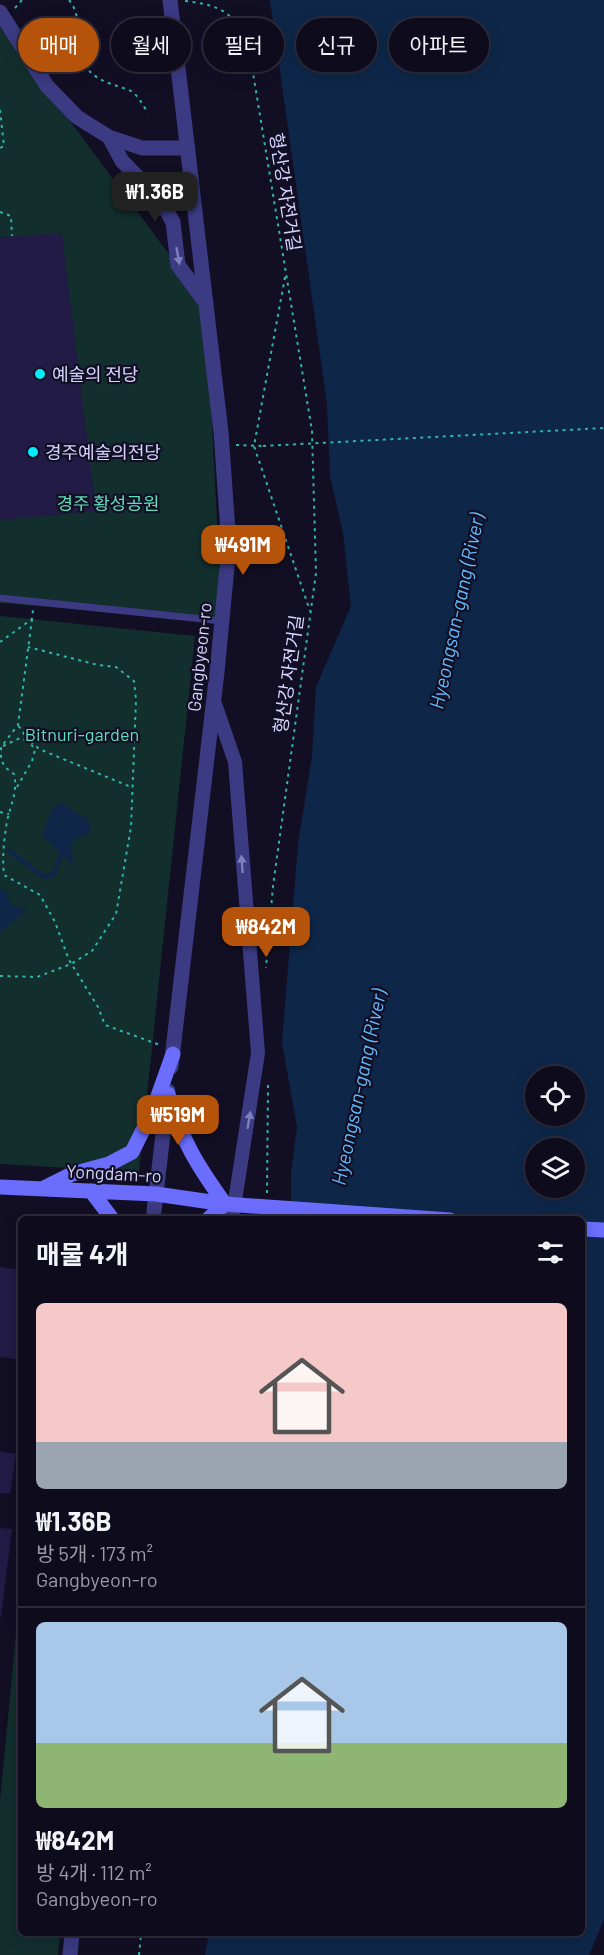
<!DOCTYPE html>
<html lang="ko">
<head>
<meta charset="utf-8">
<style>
	body { margin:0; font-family:Barlow,"Noto Sans KR",sans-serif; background:#1c1929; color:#f1f3f6; height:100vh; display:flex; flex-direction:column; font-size:22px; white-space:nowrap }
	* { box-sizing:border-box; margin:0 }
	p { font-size:20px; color:#9b9ba3 }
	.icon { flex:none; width:33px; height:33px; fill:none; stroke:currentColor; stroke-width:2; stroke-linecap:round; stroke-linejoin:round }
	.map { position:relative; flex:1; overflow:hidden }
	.drawer { position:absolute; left:18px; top:1216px; width:567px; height:720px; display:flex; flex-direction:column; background:#0e0b1c; border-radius:9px; box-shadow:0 3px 15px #0003,0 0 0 2px #2e2b3b }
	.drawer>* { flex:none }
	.hud { position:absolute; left:18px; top:18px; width:568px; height:54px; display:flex; gap:12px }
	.controls { position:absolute; left:525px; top:1066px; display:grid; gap:12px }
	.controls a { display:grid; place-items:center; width:60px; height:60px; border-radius:50%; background:#0e0b1c; box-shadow:0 3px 15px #0003,0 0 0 2px #2e2b3b; font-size:30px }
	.price { position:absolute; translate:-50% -51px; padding:0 14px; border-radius:12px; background:#b45309; color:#fff; font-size:20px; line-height:39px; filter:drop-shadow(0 2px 3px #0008) }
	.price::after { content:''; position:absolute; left:50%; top:36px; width:18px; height:14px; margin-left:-9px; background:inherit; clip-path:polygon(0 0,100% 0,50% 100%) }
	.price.on { background:#222; color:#fff }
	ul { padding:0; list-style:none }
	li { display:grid; align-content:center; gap:12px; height:318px; padding:0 18px }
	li+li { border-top:2px solid #2e2b3b }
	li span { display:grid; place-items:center; height:186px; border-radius:9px; color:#555 }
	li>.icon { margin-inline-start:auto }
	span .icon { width:108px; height:108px; fill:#fffc; stroke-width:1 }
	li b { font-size:26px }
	h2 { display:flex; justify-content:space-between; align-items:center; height:72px; padding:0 18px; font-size:26px }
	.chip { padding:0 21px; border-radius:27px; background:#0e0b1c; box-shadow:0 3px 15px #0003,0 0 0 2px #2e2b3b; font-size:21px; line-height:54px }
	.chip.on { background:#b45309; color:#fff }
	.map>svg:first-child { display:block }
</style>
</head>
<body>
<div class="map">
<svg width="604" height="1955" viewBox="0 0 604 1955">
	<rect width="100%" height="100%" fill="#120f25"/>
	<path fill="#122f2d" d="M0 27 206 304 222 621 0 603Z
		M0 616 195 636 139 1172 0 1164Z
		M21 1581V1934H60L58 1955H0V1801Z"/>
	<path fill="#0e2749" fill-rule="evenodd" d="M270 0H604V1919L589 1955H205L209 1934H582V1220L291 1219V1173L297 1127 282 1042 298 844 312 756 316 687 351 606 343 533 330 476 327 404ZM536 1077H574V1116H536ZM536 1149H574V1188H536Z
		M60 802C71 807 77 815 88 819L91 829 86 836 76 838 71 844 73 865 42 835 52 810Z
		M0 889H5C13 909 7 903 27 910L0 932Z"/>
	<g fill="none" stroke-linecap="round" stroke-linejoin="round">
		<path stroke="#0e2749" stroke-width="4.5" d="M9 851 44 877 53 875 61 855"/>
	</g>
	<path fill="#221b45" d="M62 233 96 511 0 520V237Z
		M0 1267 21 1270V1360L0 1357Z
		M0 1451 16 1454 10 1494 0 1493Z
		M0 1528 12 1529 1 1617H0Z"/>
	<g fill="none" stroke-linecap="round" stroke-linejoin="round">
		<path stroke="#30b5a9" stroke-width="2" stroke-dasharray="3 4.5" stroke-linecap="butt" d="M69 0C85 19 73 50 86 67 98 83 115 84 131 91 138 95 144 107 148 113
			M185 1C241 7 238 26 253 73L312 431 316 573 273 886 266 968
			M15 8 22 0
			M65 73 85 66
			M0 110 4 146 0 148
			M0 212 11 216 12 236
			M285 277 254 446 310 611
			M236 445 263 446
			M32 619 18 725 1 747V760L6 768 14 774C18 791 11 804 7 821 4 840 2 856 4 875L40 895 55 922 69 960 98 1007 105 1025 160 1045
			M0 642 32 619 33 610
			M3 746 20 738 31 742 39 749 131 787
			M17 787 32 761 35 750 18 725
			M0 812 9 814
			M0 976 37 977 71 964 92 951 116 914 131 827 136 700 134 681 116 667 98 665 28 647
			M267 1193 268 1084
			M139 1955 141 1934"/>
		<path stroke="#3b3a83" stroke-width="7" d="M0 598 222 621"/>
		<path stroke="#3b3a83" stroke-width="14" d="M214 701 235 762 258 1053 232 1220"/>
		<path stroke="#3b3a83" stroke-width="15" d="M170 0 221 432 229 546 217 672 171 1067
			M0 12 47 86 77 117 109 137 142 148H188
			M109 137 122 161 161 201 173 222 178 265 206 303
			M153 1220 168 1091
			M70 1955 72 1934"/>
		<path stroke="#6b6dfd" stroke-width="15" d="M168 1094C182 1141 197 1165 225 1204
			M0 1187 156 1194 225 1204
			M44 1188 72 1174 109 1164 132 1152 153 1110 173 1054
			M91 1191 113 1220
			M207 1220 225 1204
			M582 1229 604 1230"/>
		<path stroke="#30b5a9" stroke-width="2" stroke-dasharray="3 4.5" stroke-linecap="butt" d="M263 446 604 428"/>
		<path stroke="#6b6dfd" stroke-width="15" d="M225 1204 450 1220"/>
	</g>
	<defs><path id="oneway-solid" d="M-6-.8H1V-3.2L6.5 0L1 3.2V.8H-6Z" transform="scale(1.5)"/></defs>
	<g fill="#817fba">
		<use href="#oneway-solid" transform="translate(178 256) rotate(80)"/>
		<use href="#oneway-solid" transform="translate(242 864) rotate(-94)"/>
		<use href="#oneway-solid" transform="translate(249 1120) rotate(-80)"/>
	</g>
	<g fill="#03ebfb" stroke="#120f25" stroke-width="2">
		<circle cx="40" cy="374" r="6"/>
		<circle cx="33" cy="452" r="6"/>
	</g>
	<g text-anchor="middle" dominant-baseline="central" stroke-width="4.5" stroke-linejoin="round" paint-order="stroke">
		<g font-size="18" fill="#d6d3fe" stroke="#120f25">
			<text transform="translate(286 192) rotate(81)">형산강 자전거길</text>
			<text transform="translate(199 657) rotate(-84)">Gangbyeon-ro</text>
			<text transform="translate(288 674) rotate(-82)">형산강 자전거길</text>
			<text transform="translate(114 1173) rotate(3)">Yongdam-ro</text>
		</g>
		<g font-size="18" fill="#d6d3fe" stroke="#120f25" text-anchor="start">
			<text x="52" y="374">예술의 전당</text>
			<text x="45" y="452">경주예술의전당</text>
		</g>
		<g font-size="18" fill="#5fdeba" stroke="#120f25">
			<text x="108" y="503">경주 황성공원</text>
			<text x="82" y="734">Bitnuri-garden</text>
		</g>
		<g font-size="20" font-style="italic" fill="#62bbfd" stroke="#120f25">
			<text transform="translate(456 611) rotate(-78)">Hyeongsan-gang (River)</text>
			<text transform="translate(358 1087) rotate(-78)">Hyeongsan-gang (River)</text>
		</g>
	</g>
</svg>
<div class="controls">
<a><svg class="icon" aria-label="locate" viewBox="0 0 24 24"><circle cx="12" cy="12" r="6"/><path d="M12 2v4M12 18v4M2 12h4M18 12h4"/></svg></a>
<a><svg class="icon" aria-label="layers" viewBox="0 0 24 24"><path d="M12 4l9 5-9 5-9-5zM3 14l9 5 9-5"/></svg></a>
</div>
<b class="price on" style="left:155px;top:223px">₩1.36B</b>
<b class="price" style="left:243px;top:576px">₩491M</b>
<b class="price" style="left:266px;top:958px">₩842M</b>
<b class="price" style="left:178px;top:1146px">₩519M</b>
<div class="hud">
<a class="chip on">매매</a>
<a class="chip">월세</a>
<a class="chip">필터</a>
<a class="chip">신규</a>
<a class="chip">아파트</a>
</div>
<section class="drawer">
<h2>매물 4개<svg class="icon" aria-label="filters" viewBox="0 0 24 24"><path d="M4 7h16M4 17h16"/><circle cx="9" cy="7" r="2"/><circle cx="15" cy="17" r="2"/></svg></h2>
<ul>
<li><span style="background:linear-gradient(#f6c9c9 75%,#9aa5b1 0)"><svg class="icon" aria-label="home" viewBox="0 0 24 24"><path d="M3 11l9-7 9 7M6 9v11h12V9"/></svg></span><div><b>₩1.36B</b><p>방 5개 · 173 m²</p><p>Gangbyeon-ro</p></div></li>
<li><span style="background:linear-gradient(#a9c7e8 65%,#8fb573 0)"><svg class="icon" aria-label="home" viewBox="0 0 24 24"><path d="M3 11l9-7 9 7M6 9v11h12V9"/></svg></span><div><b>₩842M</b><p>방 4개 · 112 m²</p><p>Gangbyeon-ro</p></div></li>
</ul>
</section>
</div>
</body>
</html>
